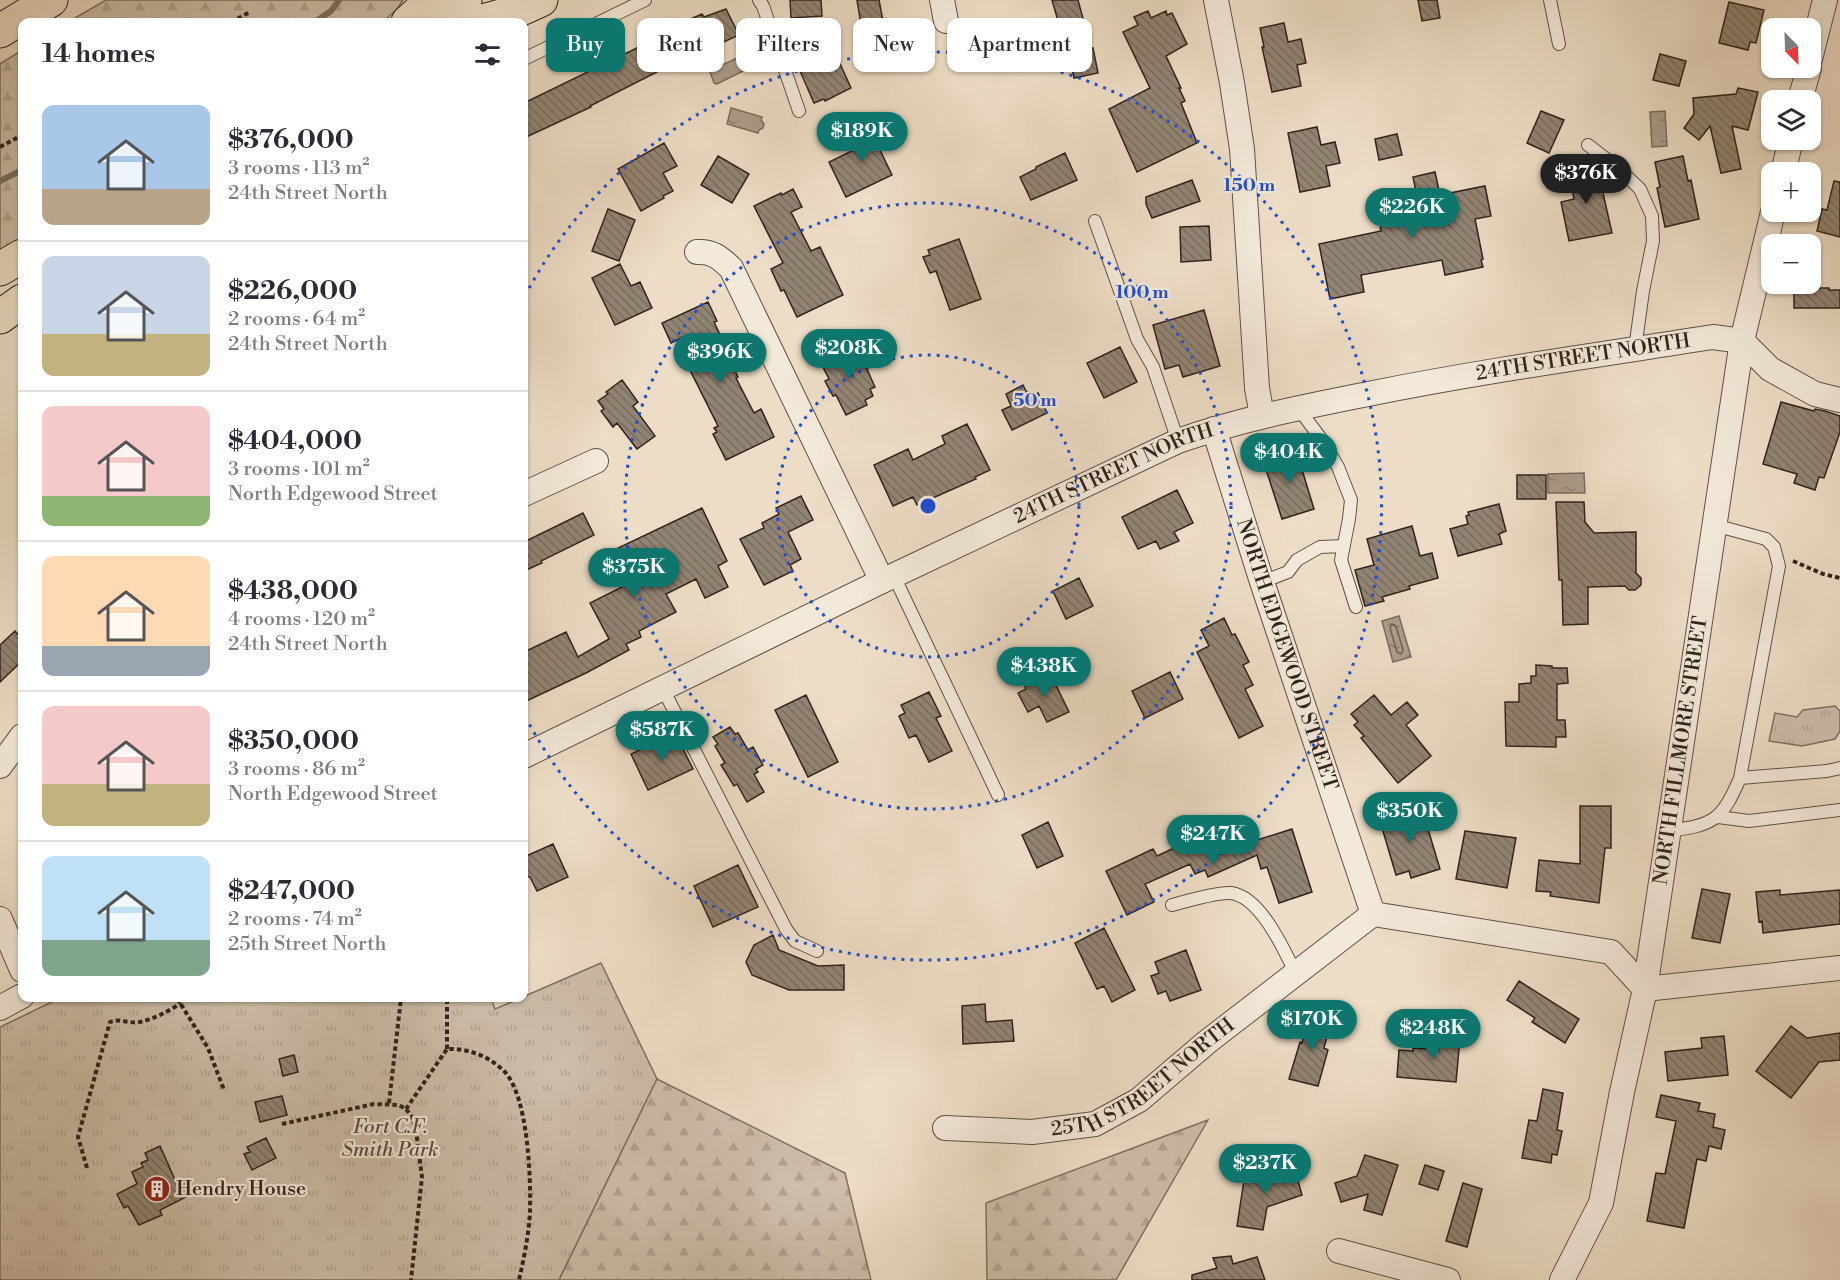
<!DOCTYPE html>
<html lang="en">
<head>
<meta charset="utf-8">
<style>
	body { margin:0; font-family:"Libre Bodoni",serif; background:#f2f2f3; color:#2b2b33; height:100vh; display:flex; flex-direction:column; font-size:22px; white-space:nowrap }
	* { box-sizing:border-box; margin:0 }
	p { font-size:20px; color:#7c7c81 }
	.icon { flex:none; width:33px; height:33px; fill:none; stroke:currentColor; stroke-width:2; stroke-linecap:round; stroke-linejoin:round }
	.map { position:relative; flex:1; overflow:hidden }
	.details { position:absolute; left:18px; top:18px; width:510px; height:984px; display:flex; flex-direction:column; background:#fff; border-radius:12px; box-shadow:0 2px 4px #0004 }
	.details>* { flex:none }
	.hud { position:absolute; left:546px; top:18px; width:570px; height:54px; display:flex; gap:12px }
	.needle { width:39px; rotate:157deg }
	.buttons { position:absolute; left:1761px; top:18px; display:grid; gap:12px }
	.buttons a { display:grid; place-items:center; width:60px; height:60px; border-radius:12px; background:#fff; box-shadow:0 2px 4px #0004; font-size:30px }
	.price { position:absolute; translate:-50% -51px; padding:0 14px; border-radius:21px; background:#0f766e; color:#fff; font-size:20px; line-height:39px; filter:drop-shadow(0 2px 3px #0008) }
	.price::after { content:''; position:absolute; left:50%; top:36px; width:18px; height:14px; margin-left:-9px; background:inherit; clip-path:polygon(0 0,100% 0,50% 100%) }
	.price.selected { background:#222; color:#fff }
	ul { padding:0; list-style:none }
	li { display:flex; align-items:center; gap:18px; height:150px; padding:0 24px }
	li+li { border-top:2px solid #e1e1e2 }
	li span { display:grid; place-items:center; flex:none; width:168px; height:120px; border-radius:12px; color:#555 }
	li>.icon { margin-inline-start:auto }
	span .icon { width:72px; height:72px; fill:#fffc; stroke-width:1 }
	li b { font-size:26px }
	h2 { display:flex; justify-content:space-between; align-items:center; height:72px; padding:0 24px; font-size:26px }
	.chip { padding:0 21px; border-radius:12px; background:#fff; box-shadow:0 2px 4px #0004; font-size:21px; line-height:54px }
	.chip.selected { background:#0f766e; color:#fff }
	.map>svg:first-child { display:block }
</style>
</head>
<body>
<div class="map">
<svg width="1840" height="1280" viewBox="0 0 1840 1280">
	<defs>
		<pattern id="grass-tufts" width="24" height="20" patternUnits="userSpaceOnUse" patternTransform="scale(1.5)"><rect width="24" height="20" fill="#cdbda9"/><path d="M3 7l-1-3M5 7V3M7 7l1-3M15 17l-1-3M17 17v-4M19 17l1-3" fill="none" stroke="#b0a291"/></pattern>
		<pattern id="forest-firs" width="22" height="20" patternUnits="userSpaceOnUse" patternTransform="scale(1.5)"><rect width="22" height="20" fill="#cdbda9"/><path d="M5 1l3.5 6h-7zM16 11l3.5 6h-7z" fill="#b0a291"/></pattern>
		<pattern id="water-ripples" width="26" height="14" patternUnits="userSpaceOnUse" patternTransform="scale(1.5)"><rect width="26" height="14" fill="#ac9e8c"/><path d="M2 4q2-2 4 0t4 0M15 11q2-2 4 0t4 0" fill="none" stroke="#8c8072"/></pattern>
		<pattern id="building-back-hatch" width="6" height="6" patternUnits="userSpaceOnUse" patternTransform="scale(1.5)"><rect width="6" height="6" fill="#928474"/><path d="M-1 5l2 2M0 0l6 6M5-1l2 2" fill="none" stroke="#786c5e"/></pattern>
	</defs>
	<rect width="100%" height="100%" fill="#edddc6"/>
	<filter id="stains"><feTurbulence type="fractalNoise" baseFrequency=".00333" numOctaves="4"/><feColorMatrix values="0 0 0 0 .2 0 0 0 0 .09 0 0 0 0 .02 0 0 0 .5 -.17"/></filter>
	<radialGradient id="worn" r=".72"><stop offset=".6" stop-color="#630" stop-opacity="0"/><stop offset="1" stop-color="#630" stop-opacity=".3"/></radialGradient>
	<path fill="url(#grass-tufts)" stroke="#7e7062" stroke-width="1.5" d="M1835 706 1840 711V731L1835 739 1802 746 1769 741 1775 713 1797 717 1803 710Z
		M601 963 657 1079 559 1280H0V1027L60 998H491L495 1009Z"/>
	<path fill="url(#forest-firs)" stroke="#7e7062" stroke-width="1.5" d="M106 0H403L397 9 383 22H68Z
		M22 50V245L0 257V64Z
		M657 1079 845 1173 871 1280H559Z
		M1208 1120 1116 1280H987L986 1203Z"/>
	<path fill="url(#water-ripples)" stroke="#7a6d5f" stroke-width="1.5" d="M737 58 739 59 743 71 717 84 714 83 710 72 711 70Z
		M731 108 762 117 761 120 764 124 763 128 759 130 758 133 727 124Z
		M1665 111 1667 146 1652 147 1650 112Z
		M1584 473 1585 493H1548V474Z
		M1399 616 1411 657 1393 662 1382 621Z"/>
	<g fill="none" stroke-linecap="round" stroke-linejoin="round">
		<path stroke="#6e6054" stroke-width="1.5" d="M1392 624 1396 626 1403 650 1401 654 1397 652 1390 628Z"/>
		<path stroke="#7a6d5f" stroke-width="6" d="M315 22 331 11 339 0
			M0 181 22 170"/>
	</g>
	<path fill="url(#building-back-hatch)" stroke="#2f231c" stroke-width="1.5" d="M790 0H821L822 16 791 18Z
		M857 0H879L883 21 861 25Z
		M1052 0H1078L1091 48H1093L1098 73 1074 78 1063 27 1060 28Z
		M1418 0H1437L1440 18 1422 21Z
		M1729 2 1764 10 1756 43 1750 42 1748 50 1719 43Z
		M726 9 739 35 689 58 675 26 702 14 704 17Z
		M1148 11 1151 18 1166 11 1167 15 1172 13 1187 44 1166 56 1181 88H1179L1185 101 1181 103 1197 143 1137 172 1109 109 1150 88 1123 32 1138 25 1134 17Z
		M1284 23 1288 42 1301 39 1306 63 1297 65 1301 86 1272 92 1262 47H1264L1260 28Z
		M643 45 657 72 590 106 591 107 524 138V103Z
		M1660 54 1686 61 1679 86 1653 80Z
		M836 55 851 88 825 101 824 99 814 103 800 71Z
		M1738 88 1758 92 1748 130 1732 126 1741 169 1721 173 1710 126 1699 140 1684 128 1694 114 1693 98 1736 94Z
		M1541 111 1564 120 1549 153 1527 143Z
		M874 122 883 141 877 144 892 175 846 197 829 162 860 147 853 132Z
		M1317 127 1321 145 1335 142 1340 163 1326 166 1330 186 1300 192 1288 133Z
		M1397 134 1402 155 1379 160 1375 139Z
		M664 143 677 166 663 173 673 191 663 196 664 198 641 211 618 169Z
		M1065 153 1077 180 1031 200 1020 177 1036 169V167Z
		M718 156 749 174 732 203 701 185Z
		M1683 156 1688 181 1691 180 1699 219 1665 227 1657 188 1660 187 1655 162Z
		M1596 162 1612 233 1569 241 1561 202 1574 199 1568 168Z
		M1435 172 1440 195 1485 186 1491 216 1475 219 1483 259 1481 260 1483 267 1445 275 1442 260 1361 275 1364 292 1330 299 1319 244 1381 231 1379 219 1420 211 1413 177Z
		M1192 180 1200 201 1152 218 1146 204V197Z
		M1834 181 1840 182V237L1817 231 1822 209 1827 210Z
		M793 189 802 207 791 212 811 251 820 247 843 295 797 317 784 290 781 291 771 269 783 263 754 206 781 193 782 195Z
		M608 209 635 220 619 261 592 251Z
		M1209 226 1211 260 1181 262 1180 227Z
		M959 239 981 299 950 310 936 271 930 273 923 257 930 255 928 250Z
		M620 264 631 286 640 282 652 308 615 325 592 278Z
		M1794 288H1829V290H1840V308H1794Z
		M708 302 717 321 714 322 722 339 720 340 738 377 736 378 754 413 761 409 774 437 726 460 713 434 717 432 714 428 718 426 691 372 703 366 688 335 671 343 662 323Z
		M1204 310 1220 366 1183 377 1179 365 1165 369 1153 325Z
		M857 347 875 387 870 389 873 396 865 400 867 405 846 415 836 395 833 396 825 381 829 379 821 363Z
		M1120 347 1137 382 1104 398 1087 363Z
		M622 380 638 402 633 406 655 436 637 449 617 423 613 427 601 411 604 409 598 401 608 394 606 392Z
		M1023 385 1029 397 1038 393 1047 413 1012 430 1002 410 1011 406 1006 394Z
		M1781 402 1814 411 1815 409 1825 411 1840 416V432L1824 478 1819 477 1815 490 1794 483 1797 474 1763 464Z
		M967 424 990 470 975 477 976 479 917 505 913 497 893 506 874 465 908 449 913 460 945 444 942 436Z
		M1296 450 1314 509 1282 519 1263 460Z
		M1517 475H1546V499H1517Z
		M1177 490 1193 523 1174 532 1179 541 1160 549 1156 541 1138 549 1122 517Z
		M801 496 813 520 788 532 801 559 790 565 793 571 764 585 740 539 764 528 762 523 779 514 776 508Z
		M1556 502H1584L1585 522 1594 533 1636 532V573L1641 578V585L1635 590H1629L1625 586 1588 587V624L1563 625 1562 580H1559Z
		M1499 504 1506 531 1499 534 1502 544 1458 556 1450 529 1468 524 1466 516 1469 515 1468 512Z
		M702 508 727 561 718 566 728 587 705 598 696 579 666 594 676 612 639 631 641 637 626 644 629 650 586 673 524 702V652L566 632 578 657 609 639 590 603 632 582 616 549Z
		M583 513 594 535 541 561 542 563 524 571V542Z
		M1412 526 1420 556 1432 553 1438 578 1409 586 1410 589 1382 597 1384 601 1365 606 1355 570 1374 565 1367 539Z
		M1079 578 1093 606 1066 619 1053 591Z
		M1224 618 1232 635 1235 634 1249 662 1243 665 1253 685 1245 689 1263 726 1239 738 1197 652 1209 646 1201 630Z
		M15 631 22 639V661L0 682V645Z
		M1536 665 1552 666V668H1567L1568 683 1557 684V720H1565L1566 737H1556V747L1506 746 1505 702H1519V684L1531 683V676H1536Z
		M1170 672 1183 699 1145 718 1132 691Z
		M1040 676 1043 681 1052 677 1069 712 1047 722 1039 706 1028 712 1018 693 1026 689 1024 684Z
		M929 692 941 716 936 718 952 751 929 762 916 735 909 738 899 716 905 713 901 705Z
		M806 695 838 762 808 777 775 710Z
		M1374 695 1391 715 1407 702 1418 715 1406 725 1431 756 1398 783 1361 738 1364 736 1354 725 1358 722 1351 714Z
		M730 727 735 734 738 733 748 750 753 747 763 765 756 769 758 772 754 774 764 792 747 802 737 784 734 786 721 765 725 763 715 746 718 744 713 737Z
		M675 733 693 769 648 790 631 754Z
		M1406 806 1408 813 1422 809 1440 869 1411 878 1409 871 1396 875 1380 821 1392 818 1390 811Z
		M1580 806H1611V848H1605L1599 903 1550 896 1551 892 1536 891 1539 860 1580 864Z
		M1048 822 1063 856 1037 868 1022 835Z
		M1221 826 1232 848 1292 829 1312 892 1279 903 1267 867 1261 869 1257 855 1208 877 1205 870 1195 874 1190 864 1145 884 1154 902 1127 915 1106 871 1153 849 1157 856Z
		M1465 831 1516 838 1507 888 1456 879Z
		M553 844 568 877 537 891 530 877 524 875V857Z
		M738 865 758 907 713 927 694 886Z
		M1702 889 1730 894 1720 943 1692 938Z
		M1780 890V895L1840 890V924L1763 933 1762 921 1759 922 1756 892Z
		M1104 928 1135 990 1112 1002 1104 986 1097 989 1075 943Z
		M773 935 779 950 818 966 844 965V990H789L752 975 746 962 754 945Z
		M1186 950 1201 990 1170 1001 1166 991 1158 994 1151 976 1159 973 1155 962Z
		M1519 981 1579 1019 1565 1043 1532 1022 1535 1018 1507 1000Z
		M985 1004 986 1022 1012 1020 1014 1041 963 1044 962 1006Z
		M1311 1011 1332 1017 1324 1048 1328 1050 1318 1086 1289 1079 1300 1042 1302 1043Z
		M1791 1026 1807 1038 1840 1033V1060L1819 1062 1791 1098 1756 1071Z
		M1461 1027 1456 1082 1397 1077 1399 1050 1413 1051V1048L1439 1050 1441 1030Z
		M1724 1036 1728 1075 1668 1081 1665 1052 1702 1048 1701 1038Z
		M294 1055 298 1072 283 1076 279 1059Z
		M1543 1089 1563 1093 1557 1130 1562 1131 1557 1155 1552 1154 1551 1163 1522 1158 1529 1120 1537 1121Z
		M1661 1095 1700 1103 1698 1111 1715 1114 1713 1127 1725 1130 1721 1149 1709 1146 1706 1161 1697 1159 1684 1228 1647 1221 1656 1173 1665 1174 1676 1121 1656 1117Z
		M282 1096 287 1115 260 1122 255 1102Z
		M266 1138 276 1158 252 1170 244 1154 250 1152 247 1147Z
		M160 1146 176 1182 183 1179 190 1195 160 1210 162 1215 139 1225 128 1206 124 1208 117 1194 137 1184 132 1172 143 1167 141 1163 148 1160 145 1153Z
		M1365 1155 1398 1165 1382 1215 1364 1210 1368 1194 1341 1202 1335 1183 1357 1176Z
		M1425 1165 1444 1171 1438 1190 1419 1184Z
		M1246 1167 1286 1173 1295 1170 1302 1195 1267 1207 1263 1230 1237 1226Z
		M1463 1183 1482 1189 1467 1247 1446 1241Z
		M1231 1256 1233 1264 1257 1257 1265 1280H1192V1275L1217 1268 1213 1258Z"/>
	<g fill="none" stroke-linecap="round" stroke-linejoin="round">
		<defs>
			<path id="service" d="M759 0 763 6 799 111
				M1550 0 1559 44
				M524 59 645 0
				M1588 145 1619 169 1640 189 1652 216 1653 241 1643 291 1635 349
				M1095 221 1137 339 1153 367 1178 441
				M1298 408 1322 440 1338 467 1351 500 1349 519 1341 560 1356 607
				M894 576 998 795
				M1262 582 1288 572 1297 560 1320 547 1344 546
				M663 689 786 929 795 941 817 951
				M1740 778 1827 771 1840 768
				M1718 817 1749 821 1840 810
				M1669 831C1714 825 1722 820 1740 778L1779 566 1774 547 1766 539 1714 525
				M1172 905C1186 901 1217 892 1231 893 1261 897 1284 950 1296 974"/>
			<g id="minor">
				<path d="M942 0 946 21"/>
				<path d="M1216 0 1232 83 1242 149 1257 388 1262 416"/>
				<path d="M1810 59 1825 0"/>
				<path d="M1800 100 1809 68"/>
				<path d="M1783 172 1791 140"/>
				<path d="M697 252C713 251 720 258 731 268L882 581"/>
				<path id="s1" d="M1214 429 1262 582 1373 914"/>
				<path d="M524 494 596 461"/>
				<path id="s2" d="M524 756 882 581 1178 441C1241 419 1303 407 1368 394 1482 371 1598 355 1713 337L1742 341 1770 369 1815 394 1840 400"/>
				<path d="M0 766 22 736"/>
				<path d="M0 919 22 970"/>
				<path d="M0 1008 22 996"/>
				<path id="s3" d="M945 1128 1032 1132 1095 1124 1139 1100 1207 1042 1373 914 1611 952 1645 989 1840 968"/>
				<path d="M1339 1251 1448 1280"/>
				<path id="s4" d="M1562 1280 1601 1203 1622 1092 1645 989 1742 341 1773 212"/>
			</g>
			<path id="primary" d="M408 22 432 0
				M446 22 465 0
				M479 22 512 13 541 0
				M0 269 22 256
				M0 317 22 301"/>
			<path id="motorway" d="M0 31 51 0"/>
		</defs>
		<use href="#service" stroke="#5e5246" stroke-width="14"/>
		<use href="#minor" stroke="#5e5246" stroke-width="26"/>
		<use href="#primary" stroke="#2f231c" stroke-width="35"/>
		<use href="#motorway" stroke="#2f231c" stroke-width="35"/>
		<path stroke="#2f231c" stroke-width="4" stroke-dasharray="4.5 3" stroke-linecap="butt" d="M231 22 250 12
			M0 147 22 135
			M1793 561 1823 574 1840 578
			M177 998 208 1048 224 1090
			M447 1049V998
			M389 1103 401 998
			M406 1109 447 1049C468 1048 489 1056 505 1072 528 1097 531 1178 530 1211 529 1234 524 1258 519 1280
			M282 1124 374 1104 399 1105 406 1109 412 1117 416 1130 422 1177 411 1280
			M87 1168 78 1137 110 1022C120 1018 129 1024 140 1022 154 1019 169 1011 181 1003"/>
		<use href="#service" stroke="#f3e9da" stroke-width="12"/>
		<use href="#minor" stroke="#f3e9da" stroke-width="24"/>
		<use href="#primary" stroke="#edddc6" stroke-width="33"/>
		<use href="#motorway" stroke="#edddc6" stroke-width="33"/>
	</g>
	<g fill="none" stroke="#1d4ed8" stroke-width="3" stroke-dasharray="3 6">
		<circle cx="928" cy="506" r="151"/>
		<circle cx="928" cy="506" r="303"/>
		<path d="M525 296A454 454 0 1 1 525 716"/>
	</g>
	<defs>
		<symbol id="building-disc" viewBox="-11 -11 22 22"><circle r="9.5" fill="#8f2418" stroke="#f3e9da"/><path d="M-4-6H4V6H1V3H-1V6H-4ZM-2.5-4.3h1.7v1.8h-1.7ZM.8-4.3h1.7v1.8H.8ZM-2.5-1h1.7V.8h-1.7ZM.8-1h1.7V.8H.8Z" fill="#fff"/></symbol>
	</defs>
	<g fill-rule="evenodd">
		<use href="#building-disc" x="142" y="1174" width="30" height="30"/>
	</g>
	<g text-anchor="middle" dominant-baseline="central" stroke-width="4.5" stroke-linejoin="round" paint-order="stroke">
		<g font-size="20" fill="#2f231c" stroke="#f3e9da">
			<text stroke="none"><textPath href="#s2" startOffset="1140">24TH STREET NORTH</textPath></text>
			<text stroke="none"><textPath href="#s2" startOffset="654">24TH STREET NORTH</textPath></text>
			<text stroke="none"><textPath href="#s1" startOffset="237">NORTH EDGEWOOD STREET</textPath></text>
			<text stroke="none"><textPath href="#s4" startOffset="546">NORTH FILLMORE STREET</textPath></text>
			<text stroke="none"><textPath href="#s3" startOffset="214">25TH STREET NORTH</textPath></text>
		</g>
		<g font-size="20" font-style="italic" fill="#564a3f" stroke="#f3e9da">
			<text x="390" y="1127">Fort C.F.<tspan x="390" dy="23">Smith Park</tspan></text>
		</g>
		<g font-size="20" fill="#2f231c" stroke="#f3e9da" text-anchor="start">
			<text x="176" y="1189">Hendry House</text>
		</g>
	</g>
	<circle cx="928" cy="506" r="9" fill="#1d4ed8" stroke="#f3e9da" stroke-width="3"/>
	<g font-size="18" text-anchor="middle" font-weight="bold" fill="#1d4ed8" stroke="#f3e9da" stroke-width="4.5" stroke-linejoin="round" paint-order="stroke">
		<text x="1249" y="191">150 m</text>
		<text x="1142" y="298">100 m</text>
		<text x="1035" y="406">50 m</text>
	</g>
	<rect width="100%" height="100%" filter="url(#stains)"/>
	<rect width="100%" height="100%" fill="url(#worn)"/>
</svg>
<div class="buttons">
<a><svg class="needle" viewBox="-14 -14 28 28"><path d="M0-13l5 13h-10z" fill="#e53935"/><path d="M0 13l5-13h-10z" fill="#7c7c81"/></svg></a>
<a><svg class="icon" aria-label="layers" viewBox="0 0 24 24"><path d="M12 4l9 5-9 5-9-5zM3 14l9 5 9-5"/></svg></a>
<a>+</a>
<a>−</a>
</div>
<b class="price" style="left:862px;top:163px">$189K</b>
<b class="price selected" style="left:1586px;top:205px">$376K</b>
<b class="price" style="left:1412px;top:239px">$226K</b>
<b class="price" style="left:849px;top:380px">$208K</b>
<b class="price" style="left:720px;top:384px">$396K</b>
<b class="price" style="left:1289px;top:484px">$404K</b>
<b class="price" style="left:634px;top:599px">$375K</b>
<b class="price" style="left:1044px;top:698px">$438K</b>
<b class="price" style="left:662px;top:762px">$587K</b>
<b class="price" style="left:1410px;top:843px">$350K</b>
<b class="price" style="left:1213px;top:866px">$247K</b>
<b class="price" style="left:1312px;top:1051px">$170K</b>
<b class="price" style="left:1433px;top:1060px">$248K</b>
<b class="price" style="left:1265px;top:1195px">$237K</b>
<div class="hud">
<a class="chip selected">Buy</a>
<a class="chip">Rent</a>
<a class="chip">Filters</a>
<a class="chip">New</a>
<a class="chip">Apartment</a>
</div>
<section class="details">
<h2>14 homes<svg class="icon" aria-label="filters" viewBox="0 0 24 24"><path d="M4 7h16M4 17h16"/><circle cx="9" cy="7" r="2"/><circle cx="15" cy="17" r="2"/></svg></h2>
<ul>
<li><span style="background:linear-gradient(#a9c7e8 70%,#b9a48a 0)"><svg class="icon" aria-label="home" viewBox="0 0 24 24"><path d="M3 11l9-7 9 7M6 9v11h12V9"/></svg></span><div><b>$376,000</b><p>3 rooms · 113 m²</p><p>24th Street North</p></div></li>
<li><span style="background:linear-gradient(#c9d6e8 65%,#c2b280 0)"><svg class="icon" aria-label="home" viewBox="0 0 24 24"><path d="M3 11l9-7 9 7M6 9v11h12V9"/></svg></span><div><b>$226,000</b><p>2 rooms · 64 m²</p><p>24th Street North</p></div></li>
<li><span style="background:linear-gradient(#f6c9c9 75%,#8fb573 0)"><svg class="icon" aria-label="home" viewBox="0 0 24 24"><path d="M3 11l9-7 9 7M6 9v11h12V9"/></svg></span><div><b>$404,000</b><p>3 rooms · 101 m²</p><p>North Edgewood Street</p></div></li>
<li><span style="background:linear-gradient(#ffd9b3 75%,#9aa5b1 0)"><svg class="icon" aria-label="home" viewBox="0 0 24 24"><path d="M3 11l9-7 9 7M6 9v11h12V9"/></svg></span><div><b>$438,000</b><p>4 rooms · 120 m²</p><p>24th Street North</p></div></li>
<li><span style="background:linear-gradient(#f6c9c9 65%,#c2b280 0)"><svg class="icon" aria-label="home" viewBox="0 0 24 24"><path d="M3 11l9-7 9 7M6 9v11h12V9"/></svg></span><div><b>$350,000</b><p>3 rooms · 86 m²</p><p>North Edgewood Street</p></div></li>
<li><span style="background:linear-gradient(#bfe0f5 70%,#7fa58c 0)"><svg class="icon" aria-label="home" viewBox="0 0 24 24"><path d="M3 11l9-7 9 7M6 9v11h12V9"/></svg></span><div><b>$247,000</b><p>2 rooms · 74 m²</p><p>25th Street North</p></div></li>
</ul>
</section>
</div>
</body>
</html>
